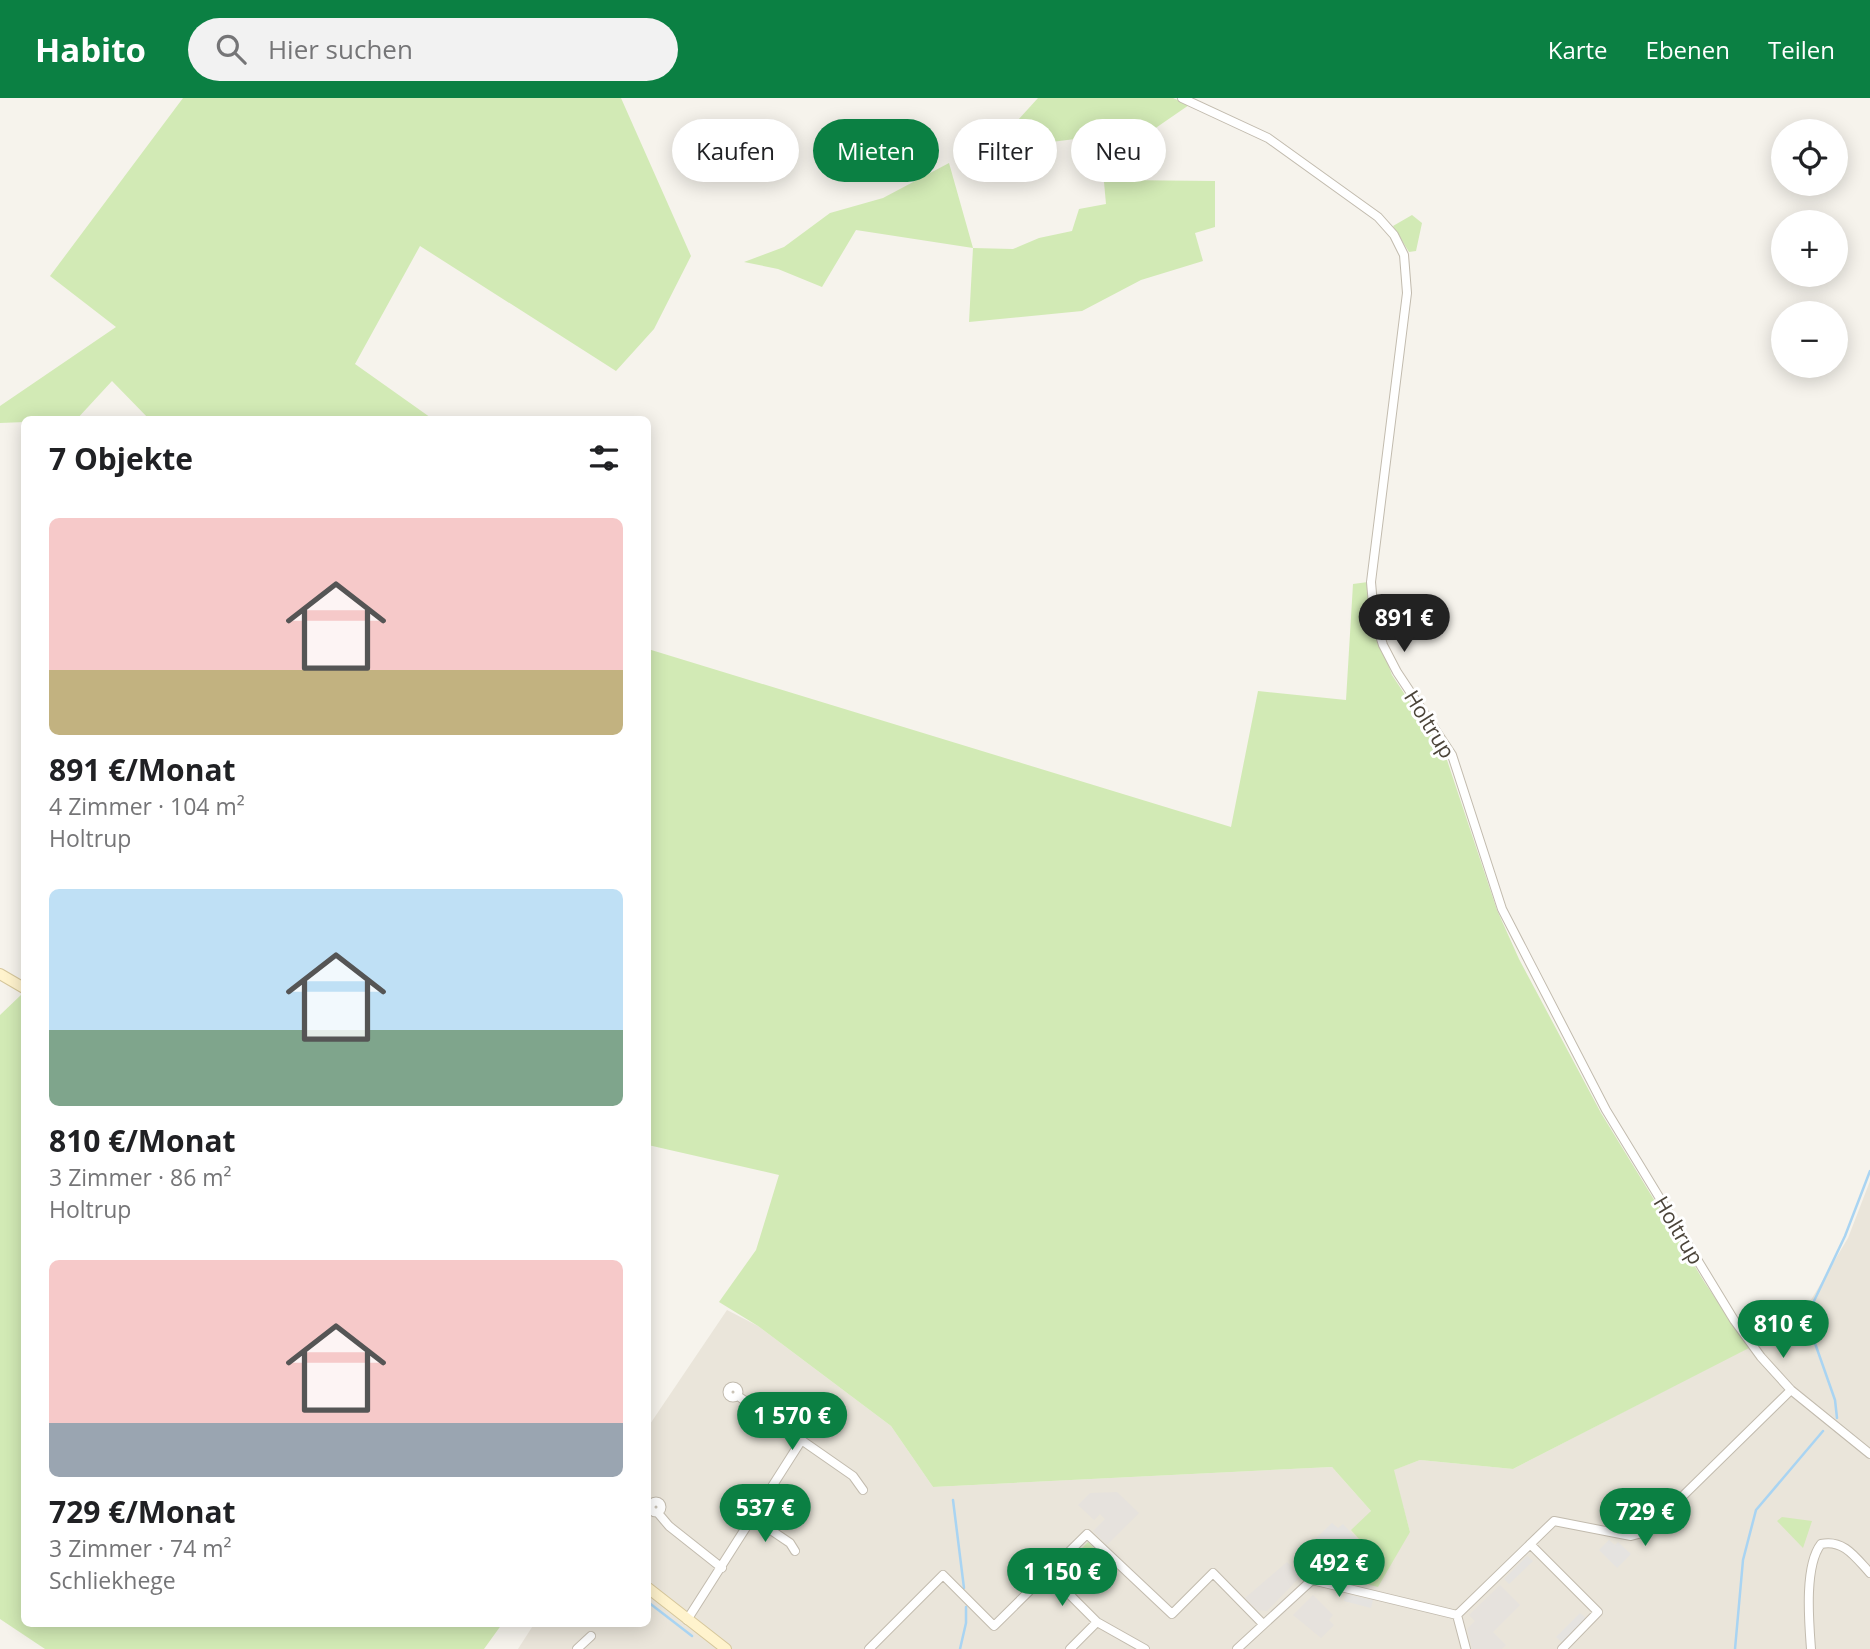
<!DOCTYPE html>
<html lang="de">
<head>
<meta charset="utf-8">
<style>
	body { margin:0; font-family:"Open Sans",sans-serif; background:#f2f2f2; color:#202124; height:100vh; display:flex; flex-direction:column; font-size:26px; white-space:nowrap }
	* { box-sizing:border-box; margin:0 }
	p { font-size:23px; color:#757577 }
	.icon { flex:none; width:38px; height:38px; fill:none; stroke:currentColor; stroke-width:2; stroke-linecap:round; stroke-linejoin:round }
	.map { position:relative; flex:1; overflow:hidden }
	.side { position:absolute; left:21px; top:318px; width:630px; height:1211px; display:flex; flex-direction:column; background:#fff; border-radius:10px; box-shadow:0 4px 18px #0003 }
	.side>* { flex:none }
	.guide { position:absolute; left:672px; top:21px; width:665px; height:63px; display:flex; gap:14px }
	.fabs { position:absolute; left:1771px; top:21px; display:grid; gap:14px }
	.fabs a { display:grid; place-items:center; width:77px; height:77px; border-radius:50%; background:#fff; box-shadow:0 4px 18px #0003; font-size:35px }
	.price { position:absolute; translate:-50% -60px; padding:0 16px; border-radius:24px; background:#0b8043; color:#fff; font-size:23px; line-height:46px; filter:drop-shadow(0 2px 4px #0008) }
	.price::after { content:''; position:absolute; left:50%; top:42px; width:21px; height:16px; margin-left:-10px; background:inherit; clip-path:polygon(0 0,100% 0,50% 100%) }
	.price.selected { background:#222; color:#fff }
	ul { padding:0; list-style:none }
	li { display:grid; align-content:center; gap:14px; height:371px; padding:0 28px }
	li span { display:grid; place-items:center; height:217px; border-radius:10px; color:#555 }
	li>.icon { margin-inline-start:auto }
	span .icon { width:126px; height:126px; fill:#fffc; stroke-width:1 }
	li b { font-size:30px }
	h2 { display:flex; justify-content:space-between; align-items:center; height:84px; padding:0 28px; font-size:30px }
	.pill { padding:0 24px; border-radius:32px; background:#fff; box-shadow:0 4px 18px #0003; font-size:24px; line-height:63px }
	.pill.selected { background:#0b8043; color:#fff }
	header { display:flex; align-items:center; gap:42px; box-sizing:border-box; height:98px; padding:0 35px; background:#0b8043; color:#fff }
	header strong { font-size:33px }
	nav { display:flex; gap:38px; margin-inline-start:auto; font-size:24px }
	.search { width:490px; height:63px; background:#f2f2f2; display:flex; align-items:center; gap:18px; box-sizing:border-box; padding:0 24px; border-radius:38px; color:#757577; font-size:26px }
	.map>svg:first-child { display:block }
</style>
</head>
<body>
<header>
<strong>Habito</strong>
<div class="search"><svg class="icon" aria-label="search" viewBox="0 0 24 24"><circle cx="10" cy="10" r="6"/><path d="M15 15l6 6"/></svg>Hier suchen</div>
<nav><a>Karte</a><a>Ebenen</a><a>Teilen</a></nav>
</header>
<div class="map">
<svg width="1870" height="1551" viewBox="0 0 1870 1551">
	<rect width="100%" height="100%" fill="#f6f3ec"/>
	<path fill="#eae5da" d="M1870 1083V1551H518L534 1526H648V1329L727 1212 758 1228 891 1328 933 1389 1332 1369 1371 1413 1360 1441 1327 1472 1410 1434 1393 1372 1420 1362 1513 1371 1757 1245 1808 1207 1848 1140Z"/>
	<path fill="#e6e2dd" d="M1117 1394 1139 1415 1107 1447 1093 1433 1105 1421 1100 1416 1094 1422 1078 1407 1090 1395Z
		M1287 1464 1301 1478 1267 1513 1257 1512 1245 1500Z
		M1500 1487 1520 1507 1493 1534 1506 1547 1502 1551H1472L1467 1531 1475 1523 1469 1517Z
		M1313 1497 1333 1517 1329 1522 1334 1527 1321 1540 1293 1517Z"/>
	<path fill="#d2eab5" d="M183 0H621L691 158 654 231 616 273 420 148 355 266 434 322H150L112 283 76 322 0 325V308L116 229 50 178Z
		M1038 0H1173L1189 7 1115 58 1118 82 1215 83V129L1195 135 1203 163 1141 182 1082 213 969 224 973 150 856 132 822 189 778 171 744 164 784 149 830 115 883 100 949 65 973 150 1013 151 1039 140 1072 133 1079 111 1106 106 1102 62 1075 41 1013 49 1018 22Z
		M1412 117 1422 125 1416 153 1409 154 1393 128Z
		M1368 484 1371 519 1392 577 1446 659 1497 812 1519 861 1601 1015 1705 1185 1749 1250 1513 1371 1420 1362 1394 1372 1410 1434 1378 1489 1326 1476 1359 1441 1351 1432 1371 1413 1332 1369 933 1389 891 1328 758 1228 719 1204 756 1152 779 1077 648 1047V551L1231 729 1258 593 1346 602 1353 486Z
		M22 896 24 898V1526H502L484 1551H45L0 1521V917Z
		M1782 1419 1812 1423 1803 1450 1777 1423Z
		M1088 1444 1101 1457 1069 1489 1056 1476Z"/>
	<path fill="#e5e3e0" d="M1332 1425 1338 1430 1343 1426 1357 1441 1329 1469 1323 1463 1318 1468 1303 1453Z
		M1609 1442 1615 1447 1618 1444 1631 1456 1617 1470 1599 1452Z
		M1527 1458 1533 1463 1509 1486 1504 1481Z
		M1346 1496 1373 1502 1371 1510 1344 1503Z
		M1580 1515 1587 1521 1563 1545 1556 1539Z"/>
	<g fill="none" stroke-linecap="round" stroke-linejoin="round">
		<path stroke="#a9d4f2" stroke-width="2.5" d="M1837 1320 1835 1302 1810 1231 1814 1203 1845 1138 1870 1073
			M953 1402 964 1490
			M648 1504 692 1538
			M960 1551 966 1525V1509
			M1735 1551 1743 1462 1756 1412 1823 1333"/>
		<defs>
			<path id="street" d="M1182 0 1268 40 1378 119 1394 137 1404 157 1407 195 1371 484 1374 518 1383 547 1397 574 1452 657 1502 811 1606 1012 1734 1222 1761 1259 1791 1292 1870 1356
				M727.5 1294a5.5 5.5 0 1 1 11 0a5.5 5.5 0 1 1-11 0Z
				M738 1298 853 1378 863 1392
				M650.5 1409a5.5 5.5 0 1 1 11 0a5.5 5.5 0 1 1-11 0Z
				M658 1415 669 1428 722 1470
				M753 1420 790 1445 795 1453
				M1530 1446 1598 1514 1562 1551
				M1048 1475 1097 1524
				M1457 1517 1554 1423 1631 1438 1646 1434 1791 1292
				M1457 1517 1466 1551
				M687 1522 801 1343
				M577 1551 591 1538
				M869 1551 943 1477 994 1528 1087 1436 1172 1516 1213 1475 1263 1526
				M1070 1551 1097 1524 1145 1551
				M1237 1551 1312 1482 1457 1517
				M1811 1551C1809 1524 1804 1468 1821 1446 1844 1441 1856 1460 1870 1475"/>
			<path id="secondary" d="M0 876 24 890
				M648 1490 726 1551"/>
		</defs>
		<use href="#street" stroke="#c2bbae" stroke-width="10"/>
		<use href="#secondary" stroke="#d6c79b" stroke-width="12"/>
		<use href="#street" stroke="#fff" stroke-width="8"/>
		<use href="#secondary" stroke="#fff3cd" stroke-width="10"/>
	</g>
	<g text-anchor="middle" dominant-baseline="central" stroke-width="6" stroke-linejoin="round" paint-order="stroke">
		<g font-size="21" fill="#4b4439" stroke="#fff">
			<text transform="translate(1430 626) rotate(58)">Holtrup</text>
			<text transform="translate(1679 1132) rotate(59)">Holtrup</text>
		</g>
	</g>
</svg>
<div class="fabs">
<a><svg class="icon" aria-label="locate" viewBox="0 0 24 24"><circle cx="12" cy="12" r="6"/><path d="M12 2v4M12 18v4M2 12h4M18 12h4"/></svg></a>
<a>+</a>
<a>−</a>
</div>
<b class="price selected" style="left:1404px;top:556px">891 €</b>
<b class="price" style="left:1783px;top:1262px">810 €</b>
<b class="price" style="left:792px;top:1354px">1 570 €</b>
<b class="price" style="left:765px;top:1446px">537 €</b>
<b class="price" style="left:1645px;top:1450px">729 €</b>
<b class="price" style="left:1339px;top:1501px">492 €</b>
<b class="price" style="left:1062px;top:1510px">1 150 €</b>
<div class="guide">
<a class="pill">Kaufen</a>
<a class="pill selected">Mieten</a>
<a class="pill">Filter</a>
<a class="pill">Neu</a>
</div>
<section class="side">
<h2>7 Objekte<svg class="icon" aria-label="filters" viewBox="0 0 24 24"><path d="M4 7h16M4 17h16"/><circle cx="9" cy="7" r="2"/><circle cx="15" cy="17" r="2"/></svg></h2>
<ul>
<li><span style="background:linear-gradient(#f6c9c9 70%,#c2b280 0)"><svg class="icon" aria-label="home" viewBox="0 0 24 24"><path d="M3 11l9-7 9 7M6 9v11h12V9"/></svg></span><div><b>891 €/Monat</b><p>4 Zimmer · 104 m²</p><p>Holtrup</p></div></li>
<li><span style="background:linear-gradient(#bfe0f5 65%,#7fa58c 0)"><svg class="icon" aria-label="home" viewBox="0 0 24 24"><path d="M3 11l9-7 9 7M6 9v11h12V9"/></svg></span><div><b>810 €/Monat</b><p>3 Zimmer · 86 m²</p><p>Holtrup</p></div></li>
<li><span style="background:linear-gradient(#f6c9c9 75%,#9aa5b1 0)"><svg class="icon" aria-label="home" viewBox="0 0 24 24"><path d="M3 11l9-7 9 7M6 9v11h12V9"/></svg></span><div><b>729 €/Monat</b><p>3 Zimmer · 74 m²</p><p>Schliekhege</p></div></li>
</ul>
</section>
</div>
</body>
</html>
